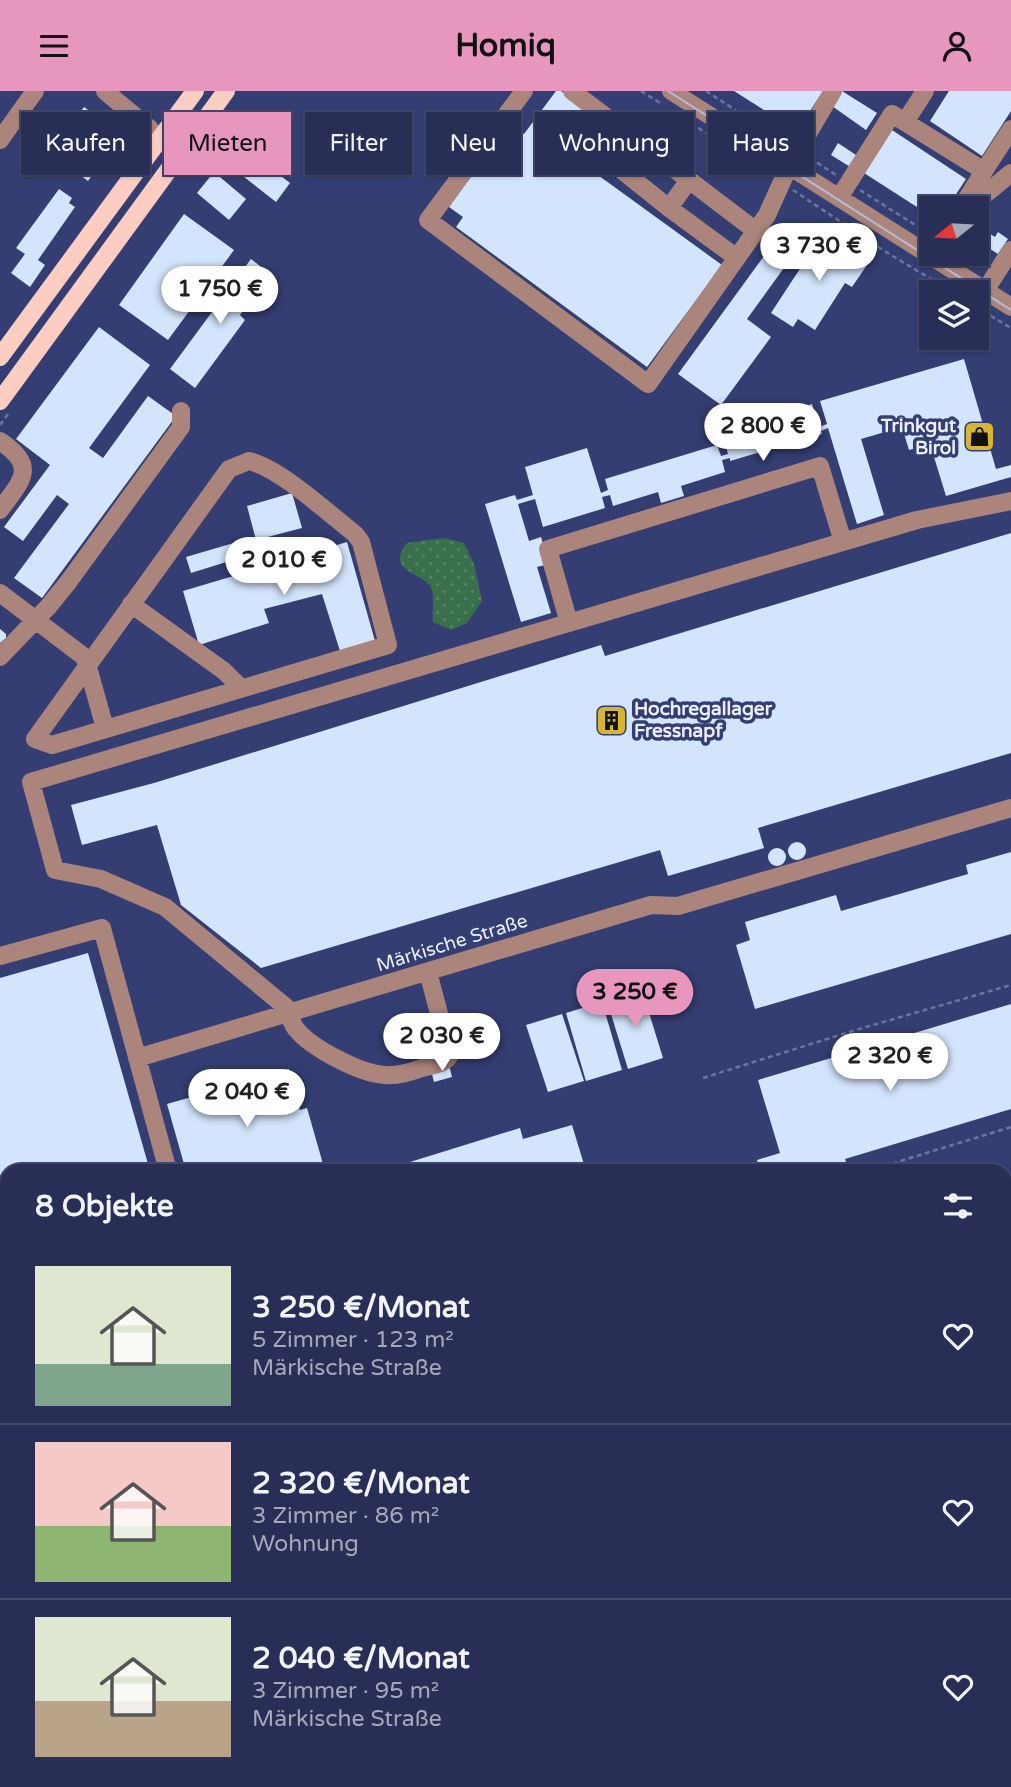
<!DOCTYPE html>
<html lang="de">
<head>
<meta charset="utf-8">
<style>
	body { margin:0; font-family:"Varela Round",sans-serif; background:#343a60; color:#f1f3f6; height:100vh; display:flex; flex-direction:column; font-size:26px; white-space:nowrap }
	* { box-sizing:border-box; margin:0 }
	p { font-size:23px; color:#a5a8b9 }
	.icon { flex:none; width:38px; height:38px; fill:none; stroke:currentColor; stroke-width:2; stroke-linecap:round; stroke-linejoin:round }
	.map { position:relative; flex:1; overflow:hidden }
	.details { position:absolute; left:0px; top:1073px; width:1012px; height:625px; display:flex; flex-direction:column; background:#282e56; border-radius:21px 21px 0 0; box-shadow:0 2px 5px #0004,0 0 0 2px #444a6c }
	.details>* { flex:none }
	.guide { position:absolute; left:21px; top:21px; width:970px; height:63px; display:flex; gap:14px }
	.needle { width:46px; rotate:252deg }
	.tools { position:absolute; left:919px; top:105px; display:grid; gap:14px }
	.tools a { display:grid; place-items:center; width:70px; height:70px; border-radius:0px; background:#282e56; box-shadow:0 2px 5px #0004,0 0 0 2px #444a6c; font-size:35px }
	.price { position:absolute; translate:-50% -60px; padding:0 16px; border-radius:24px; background:#fff; color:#222; font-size:23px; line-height:46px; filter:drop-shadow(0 2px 4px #0008) }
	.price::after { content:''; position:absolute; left:50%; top:42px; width:21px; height:16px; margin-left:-10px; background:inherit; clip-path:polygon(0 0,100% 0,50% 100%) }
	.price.current { background:#e797bd; color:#111 }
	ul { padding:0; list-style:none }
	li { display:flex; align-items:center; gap:21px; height:175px; padding:0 35px }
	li+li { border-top:2px solid #444a6c }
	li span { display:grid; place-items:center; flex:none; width:196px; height:140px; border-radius:0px; color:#555 }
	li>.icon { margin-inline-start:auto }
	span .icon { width:84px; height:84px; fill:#fffc; stroke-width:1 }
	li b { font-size:30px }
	h2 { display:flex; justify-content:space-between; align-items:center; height:84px; padding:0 35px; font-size:30px }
	.chip { padding:0 24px; border-radius:0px; background:#282e56; box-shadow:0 2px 5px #0004,0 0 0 2px #444a6c; font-size:24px; line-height:63px }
	.chip.current { background:#e797bd; color:#111 }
	header { display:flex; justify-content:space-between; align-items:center; height:91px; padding:0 35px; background:#e797bd; color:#111; font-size:32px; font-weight:800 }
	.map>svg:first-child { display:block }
</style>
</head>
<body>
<header><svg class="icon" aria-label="menu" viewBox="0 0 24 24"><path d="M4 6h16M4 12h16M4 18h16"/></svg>Homiq<svg class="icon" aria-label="person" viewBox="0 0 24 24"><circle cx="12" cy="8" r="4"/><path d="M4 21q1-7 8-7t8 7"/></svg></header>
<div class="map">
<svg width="1011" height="1696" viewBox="0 0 1011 1696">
	<defs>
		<pattern id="grass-dots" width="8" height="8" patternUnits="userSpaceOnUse" patternTransform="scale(1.75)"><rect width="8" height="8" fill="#3a6f4c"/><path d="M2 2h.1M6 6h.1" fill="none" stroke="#578467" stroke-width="1.8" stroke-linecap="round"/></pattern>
	</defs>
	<rect width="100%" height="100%" fill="#353e73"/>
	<path fill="url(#grass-dots)" d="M443 447 464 452 474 473 482 510 467 532 451 539 433 531C432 521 435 506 431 497 425 482 384 481 407 452Z
		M617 1691H653L663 1696H626Z"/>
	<path fill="#d3e5fc" d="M556 0H561L600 29 573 66 722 174 647 276 456 136 463 126 449 116 509 33 524 43Z
		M734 0H823L797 40Z
		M842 0 877 22 866 39 832 15Z
		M949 0H1011V20L982 65 930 30Z
		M84 16 122 44 88 90 50 62Z
		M892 39 966 88 947 117H931V125L864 82Z
		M235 49 290 92 276 111 221 68Z
		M838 52 859 66 852 77 831 64Z
		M214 81 246 108 229 129 197 102Z
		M59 98 72 107 69 112 75 116 38 169 45 174 30 196 11 182 25 163 16 157Z
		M184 123 234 159 168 249 119 214Z
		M788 132 807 145 747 228 771 246 721 314 678 283Z
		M976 134 995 146 998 141 1008 148 998 163 976 149Z
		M824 141 869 171 852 196 845 192 815 239 798 228 793 236 771 222Z
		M251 168 270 183 240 224 245 229 195 297 170 278Z
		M99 236 150 274 89 357 103 367 148 305 176 325 42 507 14 487 69 413 57 404 23 450 4 436 50 374 16 348Z
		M964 268 996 378 1011 374V386L946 405 930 353 909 359 902 336 861 348 884 424 857 433 828 337 821 340 822 343 730 370V367L722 369 725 381 681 395 684 405 661 412 658 401 613 415 610 404 602 406 605 417 543 436 535 408 518 413 529 450 541 446 549 473 537 476 551 522 521 531 485 413 515 404 517 409 533 404 525 376 587 357 601 402 608 399 605 388 717 354 721 365 728 363 722 340 812 313 819 336 827 333 820 310Z
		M292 402 302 437 256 449 247 415Z
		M1011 442V662L758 737 764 757 668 785 660 759 261 877 181 814 157 734 82 754 71 714 154 692 601 554 605 565Z
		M244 449 249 464 191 482 186 466Z
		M347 451 375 550 340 560 322 503 264 518 269 532 199 554 183 500Z
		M0 538 6 543V547L0 552Z
		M788 760a9 9 0 1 1 18 0a9 9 0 1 1-18 0Z
		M768 766a9 9 0 1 1 18 0a9 9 0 1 1-18 0Z
		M1011 761V843L755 918 736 854 750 849 745 831 836 804 841 820 968 783 966 774Z
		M88 862 150 1080H7V1315L0 1317V887Z
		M642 899 663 967 628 978 607 910Z
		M602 911 622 979 586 990 566 922Z
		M1011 913V1018L845 1068 847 1074 826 1080H760L757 1069 780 1062 758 989Z
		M562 923 584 990 548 1001 526 934Z
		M449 974 452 986 434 991 431 979Z
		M289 978 300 1019 307 1017 325 1080H186L167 1013Z
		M572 1034 586 1080H381L520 1037 523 1048Z
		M1004 1398 1011 1402V1569L1004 1581Z
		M7 1416V1434L6 1435 2 1418Z
		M172 1690H188L190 1696H158Z
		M199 1690H232L234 1696H201Z
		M451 1690H473L470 1696H448Z
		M527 1690H547L544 1696H524Z
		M794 1690H961L958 1696H803Z"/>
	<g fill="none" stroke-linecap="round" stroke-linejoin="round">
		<path stroke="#6d749d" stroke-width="2.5" stroke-dasharray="5 3.5" stroke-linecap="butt" d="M641 0 662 13
			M706 0 786 52
			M691 32 770 84
			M810 67 836 84
			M793 99 886 161 953 201
			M860 99 931 144
			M961 163 982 176
			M976 216 1011 237
			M0 334 8 323
			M703 987 849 941 1011 894
			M868 1080 1011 1036
			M328 1690 330 1696
			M661 1690 671 1696
			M729 1690 738 1696
			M512 1696 514 1690
			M589 1696 591 1690"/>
		<path stroke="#ab857c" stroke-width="18" d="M105 0 150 38 158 50
			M524 0 428 129 648 293 767 124 789 75 833 0
			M572 0 756 140
			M671 0 1011 216
			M905 31 925 0
			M0 49 35 0
			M599 61 669 117
			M984 80 1011 38
			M689 89 669 117 737 167
			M839 107 892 23 984 80 961 117
			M975 117 983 105 1011 82
			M985 200 1011 159
			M0 350C38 376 22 389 0 419
			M249 370C281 378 328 422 355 443L361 451 388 554 52 654 35 648 229 378Z
			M0 502 83 565 87 573 105 637
			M131 513 224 580 241 597
			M569 532 548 458 820 375 843 451
			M0 566 48 516 69 490 181 336V320
			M0 865 102 837 168 1080
			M293 922 165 816 101 788 55 779 31 691 917 429 1011 410
			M288 923C291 928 293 934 296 938 311 957 361 983 385 984 398 985 410 981 422 977 433 974 445 973 450 964L428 881
			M137 967 651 814 678 815 1011 717
			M1004 1145 1011 1146
			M0 1331 7 1329
			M0 1590 7 1587
			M1004 1666 1011 1649
			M409 1690 419 1696
			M696 1690 706 1696
			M286 1696V1690
			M993 1696 995 1690"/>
		<path stroke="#fdcdc2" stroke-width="18" d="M0 266 195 0
			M0 310 226 0"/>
		<path stroke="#b6bcd4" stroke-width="2" d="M668 0 1011 219"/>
	</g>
	<defs>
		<symbol id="shop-square" viewBox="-11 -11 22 22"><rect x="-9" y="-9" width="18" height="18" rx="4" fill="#d6b534" stroke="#353e73"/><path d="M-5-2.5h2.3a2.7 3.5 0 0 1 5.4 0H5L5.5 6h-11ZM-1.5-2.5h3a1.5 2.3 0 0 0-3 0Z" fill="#111"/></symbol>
		<symbol id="building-square" viewBox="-11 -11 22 22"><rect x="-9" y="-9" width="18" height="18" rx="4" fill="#d6b534" stroke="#353e73"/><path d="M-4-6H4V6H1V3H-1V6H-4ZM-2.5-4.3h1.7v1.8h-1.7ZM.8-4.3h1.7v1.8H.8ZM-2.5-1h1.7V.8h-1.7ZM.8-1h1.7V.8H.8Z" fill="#111"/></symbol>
	</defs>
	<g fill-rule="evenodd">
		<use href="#shop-square" x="962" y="328" width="35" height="35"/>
		<use href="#building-square" x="594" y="612" width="35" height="35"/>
	</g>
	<g text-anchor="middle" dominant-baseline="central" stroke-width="7" stroke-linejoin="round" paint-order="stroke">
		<g font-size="19" font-weight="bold" fill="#eaeefb" stroke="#353e73" text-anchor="end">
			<text x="956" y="335">Trinkgut<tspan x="956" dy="22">Birol</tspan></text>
			<text x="634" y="618" text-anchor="start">Hochregallager<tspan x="634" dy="22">Fressnapf</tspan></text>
		</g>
		<g font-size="19" fill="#eaeefb" stroke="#353e73">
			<text transform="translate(452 852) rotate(-17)">Märkische Straße</text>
		</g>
	</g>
</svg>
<div class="tools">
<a><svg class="needle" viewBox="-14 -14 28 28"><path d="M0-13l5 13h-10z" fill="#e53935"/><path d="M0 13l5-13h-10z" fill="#a5a8b9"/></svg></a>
<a><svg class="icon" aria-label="layers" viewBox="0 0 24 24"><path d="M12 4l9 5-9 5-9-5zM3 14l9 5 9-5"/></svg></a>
</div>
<b class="price" style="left:819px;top:192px">3 730 €</b>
<b class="price" style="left:220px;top:235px">1 750 €</b>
<b class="price" style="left:763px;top:372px">2 800 €</b>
<b class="price" style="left:284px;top:506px">2 010 €</b>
<b class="price current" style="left:635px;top:938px">3 250 €</b>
<b class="price" style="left:442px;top:982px">2 030 €</b>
<b class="price" style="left:890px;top:1002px">2 320 €</b>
<b class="price" style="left:247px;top:1038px">2 040 €</b>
<div class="guide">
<a class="chip">Kaufen</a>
<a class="chip current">Mieten</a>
<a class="chip">Filter</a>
<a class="chip">Neu</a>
<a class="chip">Wohnung</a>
<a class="chip">Haus</a>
</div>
<section class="details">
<h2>8 Objekte<svg class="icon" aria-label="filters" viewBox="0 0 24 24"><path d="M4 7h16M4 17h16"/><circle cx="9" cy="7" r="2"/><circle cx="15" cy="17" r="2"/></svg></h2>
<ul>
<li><span style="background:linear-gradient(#dfe7d0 70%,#7fa58c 0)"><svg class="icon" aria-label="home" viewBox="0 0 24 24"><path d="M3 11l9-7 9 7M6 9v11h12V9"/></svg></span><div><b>3 250 €/Monat</b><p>5 Zimmer · 123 m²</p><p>Märkische Straße</p></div><svg class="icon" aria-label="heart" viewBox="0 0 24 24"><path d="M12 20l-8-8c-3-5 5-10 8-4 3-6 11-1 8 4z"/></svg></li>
<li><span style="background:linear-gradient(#f6c9c9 60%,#8fb573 0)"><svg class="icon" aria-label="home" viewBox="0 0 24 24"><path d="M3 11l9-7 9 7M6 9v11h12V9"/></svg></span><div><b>2 320 €/Monat</b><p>3 Zimmer · 86 m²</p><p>Wohnung</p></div><svg class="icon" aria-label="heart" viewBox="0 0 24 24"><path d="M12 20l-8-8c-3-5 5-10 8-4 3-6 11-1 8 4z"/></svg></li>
<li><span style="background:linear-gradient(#dfe7d0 60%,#b9a48a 0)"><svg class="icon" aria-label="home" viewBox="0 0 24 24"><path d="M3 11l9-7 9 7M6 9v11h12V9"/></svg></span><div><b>2 040 €/Monat</b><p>3 Zimmer · 95 m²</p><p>Märkische Straße</p></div><svg class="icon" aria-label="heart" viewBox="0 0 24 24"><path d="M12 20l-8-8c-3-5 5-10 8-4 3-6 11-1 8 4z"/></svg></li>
</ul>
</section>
</div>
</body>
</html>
